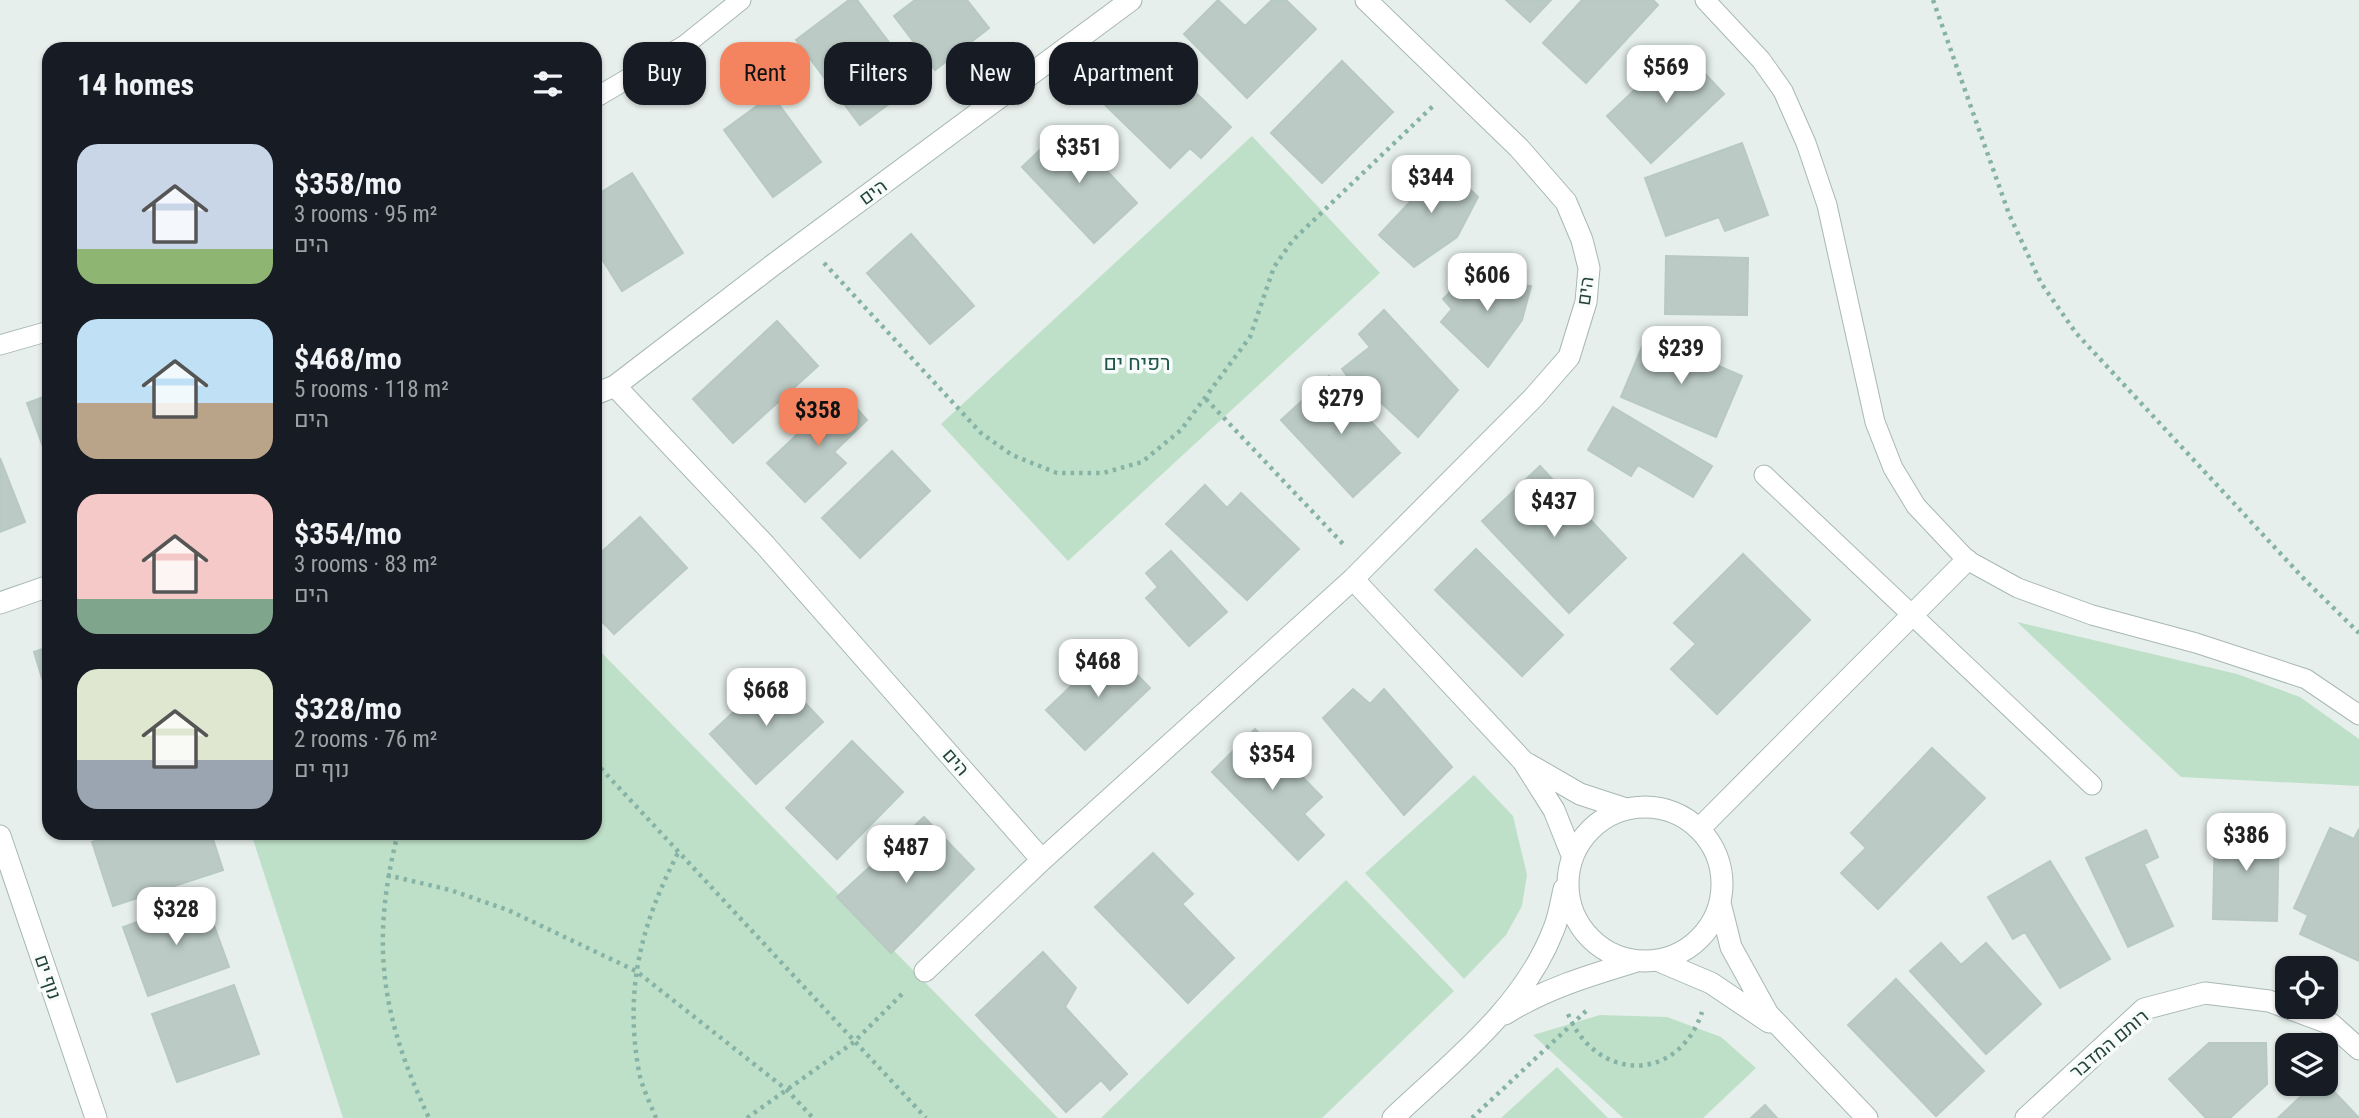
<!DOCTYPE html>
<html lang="en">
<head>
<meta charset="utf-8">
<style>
	body { margin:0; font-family:"Roboto Condensed",Heebo,sans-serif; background:#242831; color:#f1f3f6; height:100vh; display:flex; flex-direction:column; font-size:26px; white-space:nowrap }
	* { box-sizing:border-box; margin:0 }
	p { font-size:23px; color:#9ea1a6 }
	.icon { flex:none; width:38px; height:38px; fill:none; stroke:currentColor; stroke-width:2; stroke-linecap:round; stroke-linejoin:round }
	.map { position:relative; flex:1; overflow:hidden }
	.side { position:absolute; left:42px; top:42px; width:560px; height:798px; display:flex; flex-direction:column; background:#171b24; border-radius:21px; box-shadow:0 2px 5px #0004 }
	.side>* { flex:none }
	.guide { position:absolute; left:623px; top:42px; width:665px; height:63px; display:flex; gap:14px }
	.buttons { position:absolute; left:2275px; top:956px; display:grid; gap:14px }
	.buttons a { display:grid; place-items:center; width:63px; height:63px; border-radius:14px; background:#171b24; box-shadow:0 2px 5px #0004; font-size:35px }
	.price { position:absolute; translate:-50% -60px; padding:0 16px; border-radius:14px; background:#fff; color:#222; font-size:23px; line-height:46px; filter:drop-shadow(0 2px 4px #0008) }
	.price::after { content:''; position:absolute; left:50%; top:42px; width:21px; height:16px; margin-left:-10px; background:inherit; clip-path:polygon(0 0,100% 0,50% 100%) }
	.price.current { background:#f4845f; color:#111 }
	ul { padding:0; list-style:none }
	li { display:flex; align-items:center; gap:21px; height:175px; padding:0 35px }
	li span { display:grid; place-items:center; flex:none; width:196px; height:140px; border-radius:21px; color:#555 }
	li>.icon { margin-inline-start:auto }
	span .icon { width:84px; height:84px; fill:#fffc; stroke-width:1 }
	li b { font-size:30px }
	h2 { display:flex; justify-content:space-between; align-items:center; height:84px; padding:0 35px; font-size:30px }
	.tag { padding:0 24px; border-radius:21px; background:#171b24; box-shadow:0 2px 5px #0004; font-size:24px; line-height:63px }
	.tag.current { background:#f4845f; color:#111 }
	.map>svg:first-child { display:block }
</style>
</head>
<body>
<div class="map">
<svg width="2359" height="1118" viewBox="0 0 2359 1118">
	<rect width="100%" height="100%" fill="#e6efeb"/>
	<path fill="#bfe0c8" d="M1252 136 1380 273 1068 561 941 424Z
		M2017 622 2237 674 2300 697 2359 739V786L2181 777Z
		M595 646 1058 1118H343L251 833H595Z
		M1474 775 1513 816 1527 875 1522 906 1506 935 1464 979 1365 873Z
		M1346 880 1454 991 1322 1118H1101Z
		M1600 1015 1667 1017 1721 1037 1756 1068 1703 1118H1623L1533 1035Z
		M1557 1067 1608 1118H1501Z"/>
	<path fill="#bbcac4" stroke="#b8c9c2" stroke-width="2" d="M849 0H857L919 82 860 125 796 40Z
		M915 0H967L989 28 935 70 894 16Z
		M1218 0 1245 26 1272 0H1286L1316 29 1247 98 1184 34Z
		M1506 0H1551L1530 22Z
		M1582 0H1653L1658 5 1586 83 1543 43Z
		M1680 47 1724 94 1651 163 1607 116Z
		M1151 49 1231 127 1201 158 1190 148 1170 168 1101 101Z
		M1342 61 1393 112 1322 183 1271 133Z
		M772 95 821 162 773 197 724 130Z
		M1065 126 1137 203 1094 243 1022 167Z
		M1742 143 1768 215 1725 231 1719 217 1666 236 1645 178Z
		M1437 157 1478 197 1457 237 1414 267 1379 235 1423 188 1413 179Z
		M632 173 683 253 622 291 595 248V196Z
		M911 234 974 306 930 344 867 273Z
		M1666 256 1748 258 1747 315 1665 314Z
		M1499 262 1522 285 1531 286 1522 320 1488 367 1441 322 1452 309 1443 299 1458 284 1469 294Z
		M1384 310 1458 390 1418 437 1375 397 1368 405 1342 369 1370 347 1359 334Z
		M777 321 818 366 733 443 693 399Z
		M1647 335 1742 376 1716 437 1621 397Z
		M1329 376 1400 453 1353 497 1281 420Z
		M842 392 867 420 834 452 846 463 805 502 767 463Z
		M49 395V463L27 403Z
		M1613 407 1712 466 1693 497 1638 465 1631 476 1588 450Z
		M892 451 930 491 860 558 822 518Z
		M0 458 25 522 0 532Z
		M1540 466 1626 558 1569 613 1482 521Z
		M1205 485 1227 508 1241 493 1299 549 1247 600 1166 524Z
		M640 517 687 568 614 634 595 614V558Z
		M1476 549 1563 635 1522 676 1435 590Z
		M1171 551 1227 612 1189 646 1146 598 1158 587 1146 573Z
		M1743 554 1810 620 1717 714 1671 669 1696 644 1674 623Z
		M49 647V701L34 652Z
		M1111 648 1150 688 1085 750 1046 710Z
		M776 672 823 722 756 784 710 734Z
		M1353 689 1370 704 1384 689 1452 767 1404 815 1323 718Z
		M1255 729 1322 797 1304 814 1324 835 1298 860 1212 772Z
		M852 741 903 792 837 859 786 808Z
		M1932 748 1985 798 1878 909 1841 873 1866 848 1851 833Z
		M924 817 974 869 891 953 837 897Z
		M2215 824 2279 826 2277 921 2213 919Z
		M2330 828 2354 839 2359 829V961L2300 934 2308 915 2294 908Z
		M2146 830 2158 857 2144 864 2173 926 2128 947 2086 858Z
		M120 833H211L223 870 113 906 92 842Z
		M1153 853 1193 894 1182 904 1234 958 1188 1003 1095 907Z
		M2050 861 2110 959 2060 988 2025 932 2013 939 1988 897Z
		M204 898 229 967 148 996 123 927Z
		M1941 943 1961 965 1986 943 2041 1004 1986 1054 1910 971Z
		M1043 952 1076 988 1065 1007 1127 1074 1110 1090 1101 1080 1066 1112 976 1015Z
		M1896 979 1984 1071 1936 1116 1848 1025Z
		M234 985 259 1054 177 1082 152 1014Z
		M2209 1043H2266L2267 1084 2230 1118H2206L2169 1079Z
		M2315 1083H2326L2359 1118H2278Z
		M1765 1105 1777 1118H1751Z"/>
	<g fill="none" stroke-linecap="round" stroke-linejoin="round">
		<defs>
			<path id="lane" d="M1705 0 1761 60 1783 91 1806 143 1827 205 1875 422 1893 468 1916 506 1967 560 2018 588 2092 615 2196 643 2306 679 2359 715
				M595 98 685 45 741 0
				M0 345 49 331
				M1764 475 2092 785"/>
			<path id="street" d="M615 386 765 545 1042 860
				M595 394 615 386 773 265 1131 0
				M1353 579 1523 761 1554 810 1572 855
				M0 603 49 586
				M1528 764 1580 794 1626 809
				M1568 884a77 77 0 1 1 154 0a77 77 0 1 1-154 0Z
				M1699 829 1967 560
				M0 836 96 1118
				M1720 903 1731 947 1768 1014 1867 1118
				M1659 961 1711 983 1769 1022
				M925 971 1042 860 1353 579 1534 397 1569 357 1586 302 1589 268 1582 240 1566 202 1519 148 1366 0
				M1505 1014C1546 988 1591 975 1637 961
				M1393 1118C1451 1063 1523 1008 1553 931 1559 918 1561 902 1564 889
				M2026 1118 2144 1009 2205 993 2269 1001 2331 1024 2359 1049"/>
		</defs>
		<use href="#lane" stroke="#a8b8b2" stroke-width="21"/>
		<use href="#street" stroke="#a8b8b2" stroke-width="23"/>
		<path stroke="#86b3a5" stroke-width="4.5" stroke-dasharray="3.5 5" stroke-linecap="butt" d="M1933 0 2009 214 2041 283 2076 333 2305 580 2359 633
			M824 263 981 433 1012 455 1057 473H1103L1142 462 1181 430 1250 337 1274 267 1293 240 1434 105
			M1206 399 1345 546
			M595 762 926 1118
			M398 833C370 943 381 1016 429 1118
			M387 875 450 890 508 910 636 971 787 1090 813 1118
			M1568 1014C1596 1082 1678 1084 1702 1012
			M656 1118C650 1103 642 1087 639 1072 624 989 641 924 679 851
			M747 1118 854 1042 904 992
			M1472 1118 1586 1011"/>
		<use href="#lane" stroke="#fff" stroke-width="19"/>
		<use href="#street" stroke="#fff" stroke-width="21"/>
	</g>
	<g text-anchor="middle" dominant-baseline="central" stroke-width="7" stroke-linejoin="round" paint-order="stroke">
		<g font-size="19" fill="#24423a" stroke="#f7fbf9">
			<text transform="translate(873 192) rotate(-36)">הים</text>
			<text transform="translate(1585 291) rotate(-82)">הים</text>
			<text transform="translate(956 762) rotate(49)">הים</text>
			<text transform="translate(48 977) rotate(71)">נוף ים</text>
			<text transform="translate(2109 1044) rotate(-40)">רותם המדבר</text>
		</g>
		<g font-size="21" fill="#1f5548" stroke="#f7fbf9">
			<text x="1137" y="363">רפיח ים</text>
		</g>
	</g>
</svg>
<div class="buttons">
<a><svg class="icon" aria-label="locate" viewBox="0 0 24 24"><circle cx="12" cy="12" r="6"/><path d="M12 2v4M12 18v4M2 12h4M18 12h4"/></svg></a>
<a><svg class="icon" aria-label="layers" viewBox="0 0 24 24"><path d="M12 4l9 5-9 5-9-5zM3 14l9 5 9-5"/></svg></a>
</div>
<b class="price" style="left:1666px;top:105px">$569</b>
<b class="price" style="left:1079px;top:185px">$351</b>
<b class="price" style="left:1431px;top:215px">$344</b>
<b class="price" style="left:1487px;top:313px">$606</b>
<b class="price" style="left:1681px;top:386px">$239</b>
<b class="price" style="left:1341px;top:436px">$279</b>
<b class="price current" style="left:818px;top:448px">$358</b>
<b class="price" style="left:1554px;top:539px">$437</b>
<b class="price" style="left:1098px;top:699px">$468</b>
<b class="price" style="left:766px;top:728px">$668</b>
<b class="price" style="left:1272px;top:792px">$354</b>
<b class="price" style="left:2246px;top:873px">$386</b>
<b class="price" style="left:906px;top:885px">$487</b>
<b class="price" style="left:176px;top:947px">$328</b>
<div class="guide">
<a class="tag">Buy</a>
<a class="tag current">Rent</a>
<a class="tag">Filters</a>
<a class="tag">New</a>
<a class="tag">Apartment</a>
</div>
<section class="side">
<h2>14 homes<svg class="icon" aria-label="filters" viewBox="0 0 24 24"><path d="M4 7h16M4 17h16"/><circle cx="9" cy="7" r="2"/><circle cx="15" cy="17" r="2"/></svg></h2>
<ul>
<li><span style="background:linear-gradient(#c9d6e8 75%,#8fb573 0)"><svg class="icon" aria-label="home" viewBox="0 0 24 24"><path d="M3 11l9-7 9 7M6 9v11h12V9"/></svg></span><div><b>$358/mo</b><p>3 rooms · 95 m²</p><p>הים</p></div></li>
<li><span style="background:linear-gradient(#bfe0f5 60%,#b9a48a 0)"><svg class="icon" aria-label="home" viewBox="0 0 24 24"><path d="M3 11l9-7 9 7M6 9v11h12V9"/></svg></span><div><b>$468/mo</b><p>5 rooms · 118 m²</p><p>הים</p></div></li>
<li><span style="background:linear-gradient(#f6c9c9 75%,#7fa58c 0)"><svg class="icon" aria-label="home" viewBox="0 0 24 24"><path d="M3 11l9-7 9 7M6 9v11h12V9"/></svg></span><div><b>$354/mo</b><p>3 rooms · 83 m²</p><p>הים</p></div></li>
<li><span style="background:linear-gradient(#dfe7d0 65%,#9aa5b1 0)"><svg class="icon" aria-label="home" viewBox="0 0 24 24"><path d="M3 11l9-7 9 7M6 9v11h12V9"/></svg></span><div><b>$328/mo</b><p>2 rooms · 76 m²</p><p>נוף ים</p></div></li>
</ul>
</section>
</div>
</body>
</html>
